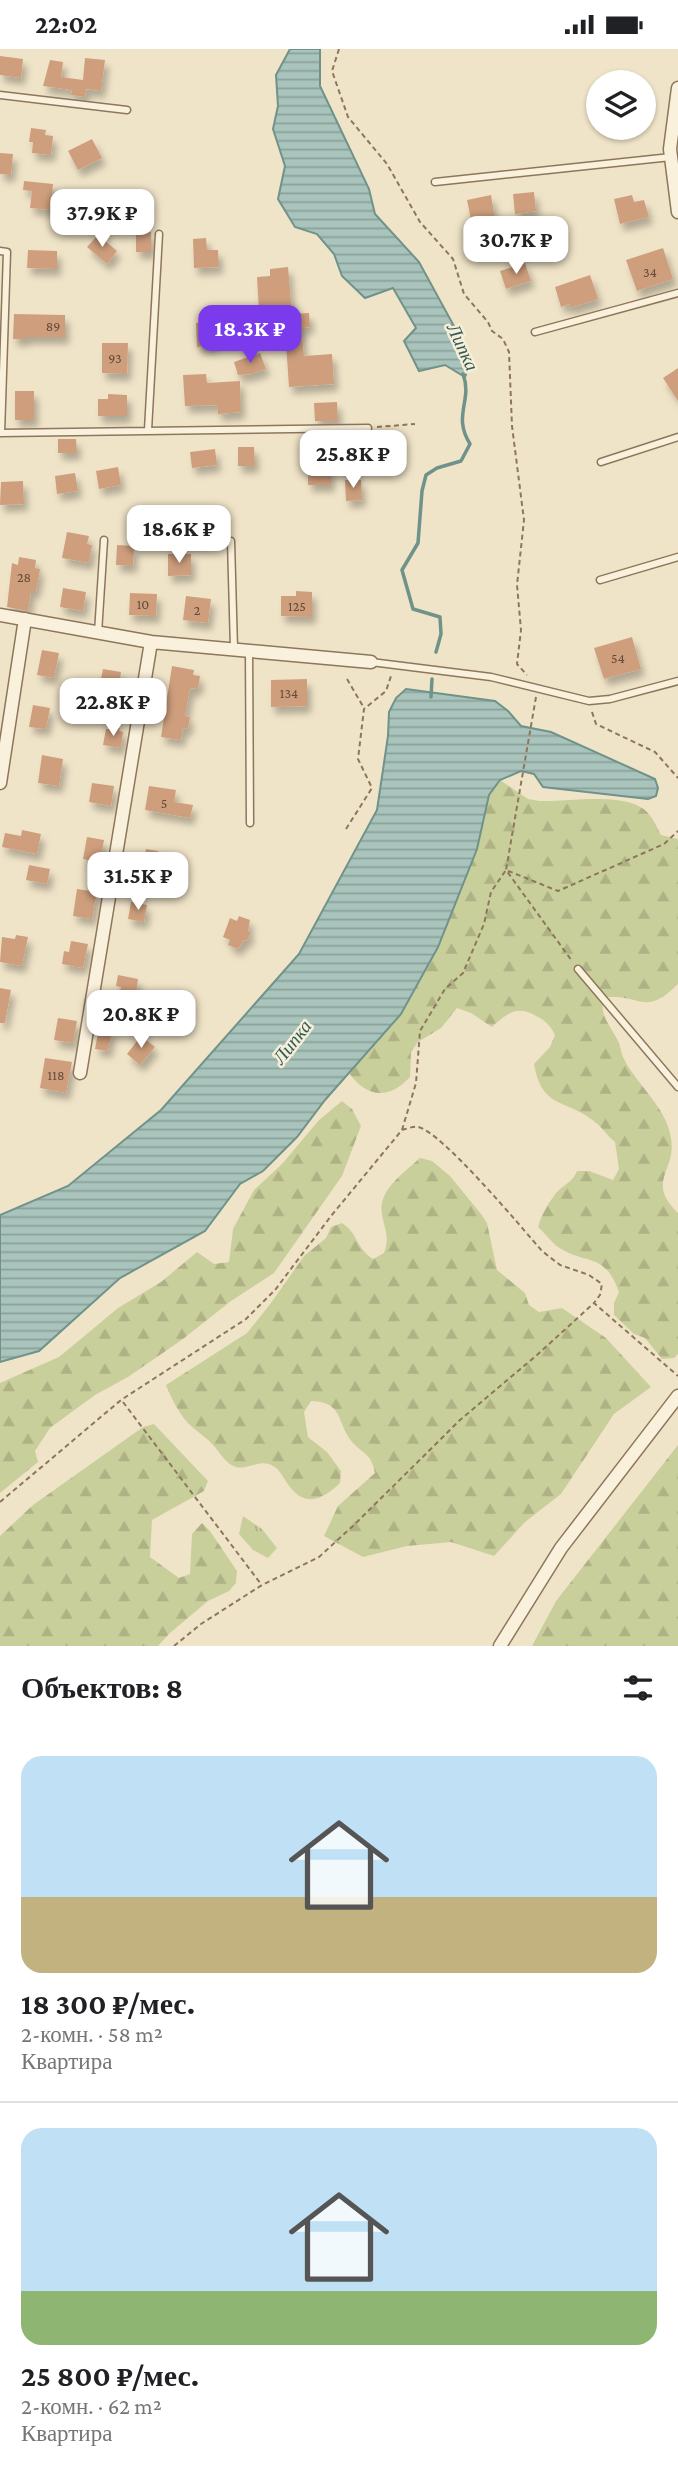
<!DOCTYPE html>
<html lang="ru">
<head>
<meta charset="utf-8">
<style>
	body { margin:0; font-family:"Crimson Pro",serif; background:#f6f6f6; color:#202124; height:100vh; display:flex; flex-direction:column; font-size:26px; white-space:nowrap }
	* { box-sizing:border-box; margin:0 }
	p { font-size:23px; color:#757577 }
	.icon { flex:none; width:38px; height:38px; fill:none; stroke:currentColor; stroke-width:2; stroke-linecap:round; stroke-linejoin:round }
	.map { position:relative; height:1597px; overflow:hidden }
	.panel { display:flex; flex-direction:column; background:#fff; flex:1 }
	.panel>* { flex:none }
	.tools { position:absolute; left:586px; top:21px; display:grid; gap:14px }
	.tools a { display:grid; place-items:center; width:70px; height:70px; border-radius:50%; background:#fff; box-shadow:0 2px 5px #0004; font-size:35px }
	.price { position:absolute; translate:-50% -60px; padding:0 16px; border-radius:14px; background:#fff; color:#222; font-size:23px; line-height:46px; filter:drop-shadow(0 2px 4px #0008) }
	.price::after { content:''; position:absolute; left:50%; top:42px; width:21px; height:16px; margin-left:-10px; background:inherit; clip-path:polygon(0 0,100% 0,50% 100%) }
	.price.selected { background:#7c3aed; color:#fff }
	ul { padding:0; list-style:none }
	li { display:grid; align-content:center; gap:14px; height:371px; padding:0 21px }
	li+li { border-top:2px solid #e0e0e0 }
	li span { display:grid; place-items:center; height:217px; border-radius:21px; color:#555 }
	li>.icon { margin-inline-start:auto }
	span .icon { width:126px; height:126px; fill:#fffc; stroke-width:1 }
	li b { font-size:30px }
	h2 { display:flex; justify-content:space-between; align-items:center; height:84px; padding:0 21px; font-size:30px }
	.status { display:flex; justify-content:space-between; align-items:center; height:49px; padding:0 35px; background:#fff; direction:ltr }
	.status svg { height:19px; fill:currentColor }
	.map>svg:first-child { display:block }
</style>
</head>
<body>
<div class="status"><b>22:02</b><svg viewBox="0 0 49 12"><path d="M0 12V9h3v3zM5 12V6h3v6zM10 12V3h3v9zM15 12V0h3v12zM26 1h20v11H26zM47 4h2v5h-2z"/></svg></div>
<div class="map">
<svg width="678" height="1597" viewBox="0 0 678 1597">
	<defs>
		<pattern id="grass-tufts" width="24" height="20" patternUnits="userSpaceOnUse" patternTransform="scale(1.75)"><rect width="24" height="20" fill="#c9cf9b"/><path d="M3 7l-1-3M5 7V3M7 7l1-3M15 17l-1-3M17 17v-4M19 17l1-3" fill="none" stroke="#aeb285"/></pattern>
		<pattern id="forest-firs" width="22" height="20" patternUnits="userSpaceOnUse" patternTransform="scale(1.75)"><rect width="22" height="20" fill="#c9cf9b"/><path d="M5 1l3.5 6h-7zM16 11l3.5 6h-7z" fill="#aeb285"/></pattern>
		<pattern id="water-rules" width="6" height="5" patternUnits="userSpaceOnUse" patternTransform="scale(1.75)"><rect width="6" height="5" fill="#a9c4bc"/><path d="M0 2.5h6" fill="none" stroke="#8ba098"/></pattern>
		<filter id="shadow"><feDropShadow dx="4" dy="7" stdDeviation="3.5" flood-color="#0004"/></filter>
	</defs>
	<rect width="100%" height="100%" fill="#f0e4c8"/>
	<path fill="url(#grass-tufts)" d="M243 1467 262 1480 277 1499 268 1509 253 1501 239 1485Z"/>
	<path fill="url(#forest-firs)" d="M500 731 528 750 540 752C567 753 627 742 647 763 653 769 657 778 661 786L678 790V935C643 970 640 943 603 949 600 970 611 976 619 994 621 999 621 1005 624 1010 637 1036 667 1059 671 1089 677 1122 645 1132 678 1164V1305L674 1309 662 1310 645 1289 634 1285 614 1266V1254L619 1243C604 1202 587 1217 558 1198 551 1193 545 1184 538 1178 541 1167 547 1156 554 1147 561 1136 572 1135 577 1122H589L613 1131 619 1120 615 1093C607 1087 603 1079 595 1073 566 1049 542 1061 534 1015L550 998 555 986C550 976 546 972 536 967 517 956 507 964 492 978L471 964 457 959 441 979 418 993 411 1003 410 1028C389 1051 367 1049 349 1024L401 965 438 898 477 800 489 746Z
		M342 1052 352 1060 361 1077 342 1127 274 1224 231 1252 183 1290 128 1328 95 1346 50 1379 35 1402 38 1413 0 1444V1334L59 1308 118 1259 161 1233 197 1203 214 1215 229 1213 233 1180 254 1141 282 1115 319 1071Z
		M420 1109 432 1112 450 1127 481 1165 487 1174 497 1221 525 1244 529 1256 539 1263 562 1259 606 1289 651 1338 614 1365 561 1445 525 1473 494 1507 451 1493 407 1497 363 1508 324 1487 338 1457 375 1424C371 1404 364 1406 352 1393 336 1373 344 1353 311 1352L304 1363 308 1388 327 1403 341 1422 340 1434C321 1452 304 1459 287 1434 283 1428 279 1420 273 1417 260 1409 249 1421 236 1418 225 1415 220 1403 213 1396 207 1389 199 1384 192 1378 180 1367 172 1351 166 1336L247 1284 271 1254 304 1207 326 1189 331 1178 342 1174C358 1184 355 1198 373 1210L384 1204C390 1188 385 1182 382 1166 377 1141 404 1124 420 1109Z
		M154 1375 208 1432 204 1442 152 1471 150 1508 179 1529 190 1525 192 1485 202 1474 210 1482 237 1522 236 1534 229 1542 208 1552 170 1584 158 1597H0V1487L33 1456 143 1378Z
		M678 1396V1597H532L556 1552Z"/>
	<path fill="url(#water-rules)" stroke="#6f938a" stroke-width="2" d="M290 0H320V37L369 140 375 165 419 213 472 310 465 328 445 316 419 322 404 292 416 279 393 239 365 249 342 227 334 205 317 185 295 178 278 150 285 117 273 80 278 57 276 26Z
		M406 640 495 652 508 662 521 677 551 683 655 730 658 739 656 747 648 750 543 738 534 725 521 722 500 731 489 746 477 800 438 898 401 965 325 1051 297 1088 263 1122 240 1135 205 1182 120 1229 39 1302 0 1313V1166L68 1137 161 1061 299 905 377 761 388 687 389 663 396 649Z"/>
	<g fill="none" stroke-linecap="round" stroke-linejoin="round">
		<path stroke="#6f938a" stroke-width="3.5" d="M436 603 441 585 440 568 413 560 402 521 418 494 422 442 426 426 437 419 461 412 470 395C452 366 473 352 463 325
			M431 648 432 630"/>
	</g>
	<path fill="#cf9f7d" filter="url(#shadow)" d="M0 7 23 10 21 29 0 26Z
		M85 9 105 11 101 42 86 40 85 48 71 46 72 41 43 37 50 11 63 13 61 28 83 31Z
		M31 79 46 81 45 86 53 87 51 106 32 104 33 93H29Z
		M92 90 102 109 78 121 68 102Z
		M0 104 13 105 11 126 0 125Z
		M24 132 53 135 51 161 30 159 32 142 23 141Z
		M534 143 536 162 515 165 513 145Z
		M491 146 495 171 472 175 467 151Z
		M632 146 634 153 644 151 649 168 620 175 614 150Z
		M136 182 151 183V203H136Z
		M98 186 117 202 107 215 87 198Z
		M206 189 207 201H218L219 218 194 219 193 190Z
		M663 199 673 230 637 242 626 211Z
		M28 201 57 202V220L27 219Z
		M525 214 531 232 506 240 500 222Z
		M288 218 292 265 309 264 310 278 302 279V288L271 290 269 260 259 261 257 228 270 227V220Z
		M590 226 598 250 570 259 569 255 561 258 555 238Z
		M14 265 65 266V288H26V290H13Z
		M246 270 247 286H241V291L213 293V297L197 298 196 274Z
		M302 288 304 307 332 305 334 335 289 338 286 294Z
		M102 294H128L127 325 102 324Z
		M260 304 266 320 251 325 238 326 234 313Z
		M678 319V352L663 329Z
		M206 325 207 334 240 332 241 363 218 365 217 356 185 357 183 326Z
		M15 342H34V371H15Z
		M108 345 127 346V367H98V350H108Z
		M337 353 338 372H315L314 354Z
		M58 390H76L77 404H58Z
		M238 398H254L255 417H238Z
		M215 400 217 416 192 419 190 403Z
		M118 418 121 436 99 440 96 422Z
		M308 418H331V436H308Z
		M75 424 78 442 57 445 55 427Z
		M345 431H361L362 451 346 452Z
		M23 432 24 455 0 456 1 433Z
		M204 460V468H208L209 484 205 485 206 492 183 493 182 486H179L178 469H181V461Z
		M67 483 89 487 87 495 92 496 89 514 62 509Z
		M117 496 134 497 133 517 116 516Z
		M168 505H191V526L168 527Z
		M19 508 36 511 35 519 40 520 36 542H31L28 562 7 558 12 514 18 516Z
		M63 539 86 543 83 562 60 558Z
		M296 542 312 543V568L281 567V547H296Z
		M130 544 157 545 156 567 129 566Z
		M186 547 211 550 208 574 183 571Z
		M632 588 641 620 604 630 594 599Z
		M42 601 59 604 54 629 37 626Z
		M172 617 194 621 193 626 200 627 198 640 191 639 189 645 185 667 190 668 188 680 183 679 181 691 161 688Z
		M103 620 121 623 120 630 124 631 123 642 118 641 116 648 98 645Z
		M307 630V657L271 658V631Z
		M33 656 50 659 46 680 29 678Z
		M110 678 120 679 119 682 123 683 121 699 103 696 106 680H110Z
		M42 706 63 710 59 737 38 734Z
		M92 734 114 737 111 757 89 753Z
		M149 737 176 741 174 753 193 756 190 769 145 761Z
		M22 781 41 785 37 805 2 798 5 784 21 787Z
		M87 788 104 791 100 814 83 810Z
		M146 800 158 802 154 824 133 820 136 804 145 806Z
		M29 816 50 820 47 835 26 831Z
		M77 840 97 843 92 870 73 867Z
		M131 853 147 856 144 873 128 870Z
		M239 867 250 871 248 882 251 883 247 892 244 891 238 900 228 896 230 891 223 888 230 869 237 872Z
		M16 886 28 888 22 917 0 913 2 888 15 890Z
		M71 892 88 895 83 919 62 915 64 902 69 903Z
		M118 926 138 930 136 945 120 942 121 938 116 937Z
		M0 939 11 941 5 974H0Z
		M58 969 77 972 73 994 54 991Z
		M99 979 112 982 108 1002 95 1000Z
		M141 987 155 998 140 1016 127 1005Z
		M45 1009 72 1013 66 1044 40 1039Z"/>
	<g fill="none" stroke-linecap="round" stroke-linejoin="round">
		<defs>
			<path id="service" d="M0 46 127 61
				M435 133 671 108
				M0 202 7 203 1 384
				M535 283 678 244
				M148 381 159 185
				M0 384 368 379
				M601 413 678 388
				M231 492 234 600
				M600 531 678 508
				M98 584 104 491
				M249 601 250 774
				M371 613 491 628 589 652 610 650 678 632
				M578 920 678 1038"/>
			<path id="minor" d="M678 39 670 100 678 163
				M0 566 151 593 371 613
				M0 734 25 570
				M80 1024 151 593
				M500 1597 561 1499 678 1347"/>
		</defs>
		<use href="#service" stroke="#8d765c" stroke-width="9"/>
		<use href="#minor" stroke="#8d765c" stroke-width="15"/>
		<path stroke="#8d765c" stroke-width="2" stroke-dasharray="5 3.5" stroke-linecap="butt" d="M339 0 332 22 348 68 387 115 420 173 453 210 464 245 488 273 492 282 503 290 509 303 512 377 524 471 517 536 521 581 517 615 527 626
			M377 378 415 375
			M347 630 364 659
			M536 648 506 821 572 912
			M592 663 596 675 655 703 678 729
			M346 780 372 739 358 710 364 660 386 642 392 624
			M402 1081 416 1034 420 982 445 940 463 924 484 875 491 843 506 821 558 842 664 795 678 782
			M123 1353 261 1535
			M0 1453 121 1351 246 1270 275 1241 331 1167 402 1081C406 1080 413 1077 418 1078 441 1082 522 1179 542 1202L560 1216 589 1226 602 1235 600 1246 594 1254
			M174 1597 201 1575 262 1536 319 1508 355 1475 460 1371 537 1306 594 1254 678 1327"/>
		<use href="#service" stroke="#faf1dc" stroke-width="6"/>
		<use href="#minor" stroke="#faf1dc" stroke-width="12"/>
	</g>
	<g text-anchor="middle" dominant-baseline="central" stroke-width="5" stroke-linejoin="round" paint-order="stroke">
		<g font-size="14" fill="#624a37">
			<text x="650" y="223">34</text>
			<text x="53" y="277">89</text>
			<text x="115" y="309">93</text>
			<text x="24" y="528">28</text>
			<text x="143" y="555">10</text>
			<text x="297" y="557">125</text>
			<text x="197" y="561">2</text>
			<text x="618" y="609">54</text>
			<text x="289" y="644">134</text>
			<text x="164" y="754">5</text>
			<text x="56" y="1026">118</text>
		</g>
		<g font-size="19" font-style="italic" fill="#2f5d5a" stroke="#f7eed8">
			<text transform="translate(463 298) rotate(65)">Липка</text>
			<text transform="translate(292 993) rotate(-52)">Липка</text>
		</g>
	</g>
</svg>
<div class="tools">
<a><svg class="icon" aria-label="layers" viewBox="0 0 24 24"><path d="M12 4l9 5-9 5-9-5zM3 14l9 5 9-5"/></svg></a>
</div>
<b class="price" style="left:102px;top:200px">37.9K ₽</b>
<b class="price" style="left:516px;top:227px">30.7K ₽</b>
<b class="price selected" style="left:250px;top:316px">18.3K ₽</b>
<b class="price" style="left:353px;top:441px">25.8K ₽</b>
<b class="price" style="left:179px;top:516px">18.6K ₽</b>
<b class="price" style="left:113px;top:689px">22.8K ₽</b>
<b class="price" style="left:138px;top:863px">31.5K ₽</b>
<b class="price" style="left:141px;top:1001px">20.8K ₽</b>
</div>
<section class="panel">
<h2>Объектов: 8<svg class="icon" aria-label="filters" viewBox="0 0 24 24"><path d="M4 7h16M4 17h16"/><circle cx="9" cy="7" r="2"/><circle cx="15" cy="17" r="2"/></svg></h2>
<ul>
<li><span style="background:linear-gradient(#bfe0f5 65%,#c2b280 0)"><svg class="icon" aria-label="home" viewBox="0 0 24 24"><path d="M3 11l9-7 9 7M6 9v11h12V9"/></svg></span><div><b>18 300 ₽/мес.</b><p>2-комн. · 58 m²</p><p>Квартира</p></div></li>
<li><span style="background:linear-gradient(#bfe0f5 75%,#8fb573 0)"><svg class="icon" aria-label="home" viewBox="0 0 24 24"><path d="M3 11l9-7 9 7M6 9v11h12V9"/></svg></span><div><b>25 800 ₽/мес.</b><p>2-комн. · 62 m²</p><p>Квартира</p></div></li>
</ul>
</section>
</body>
</html>
